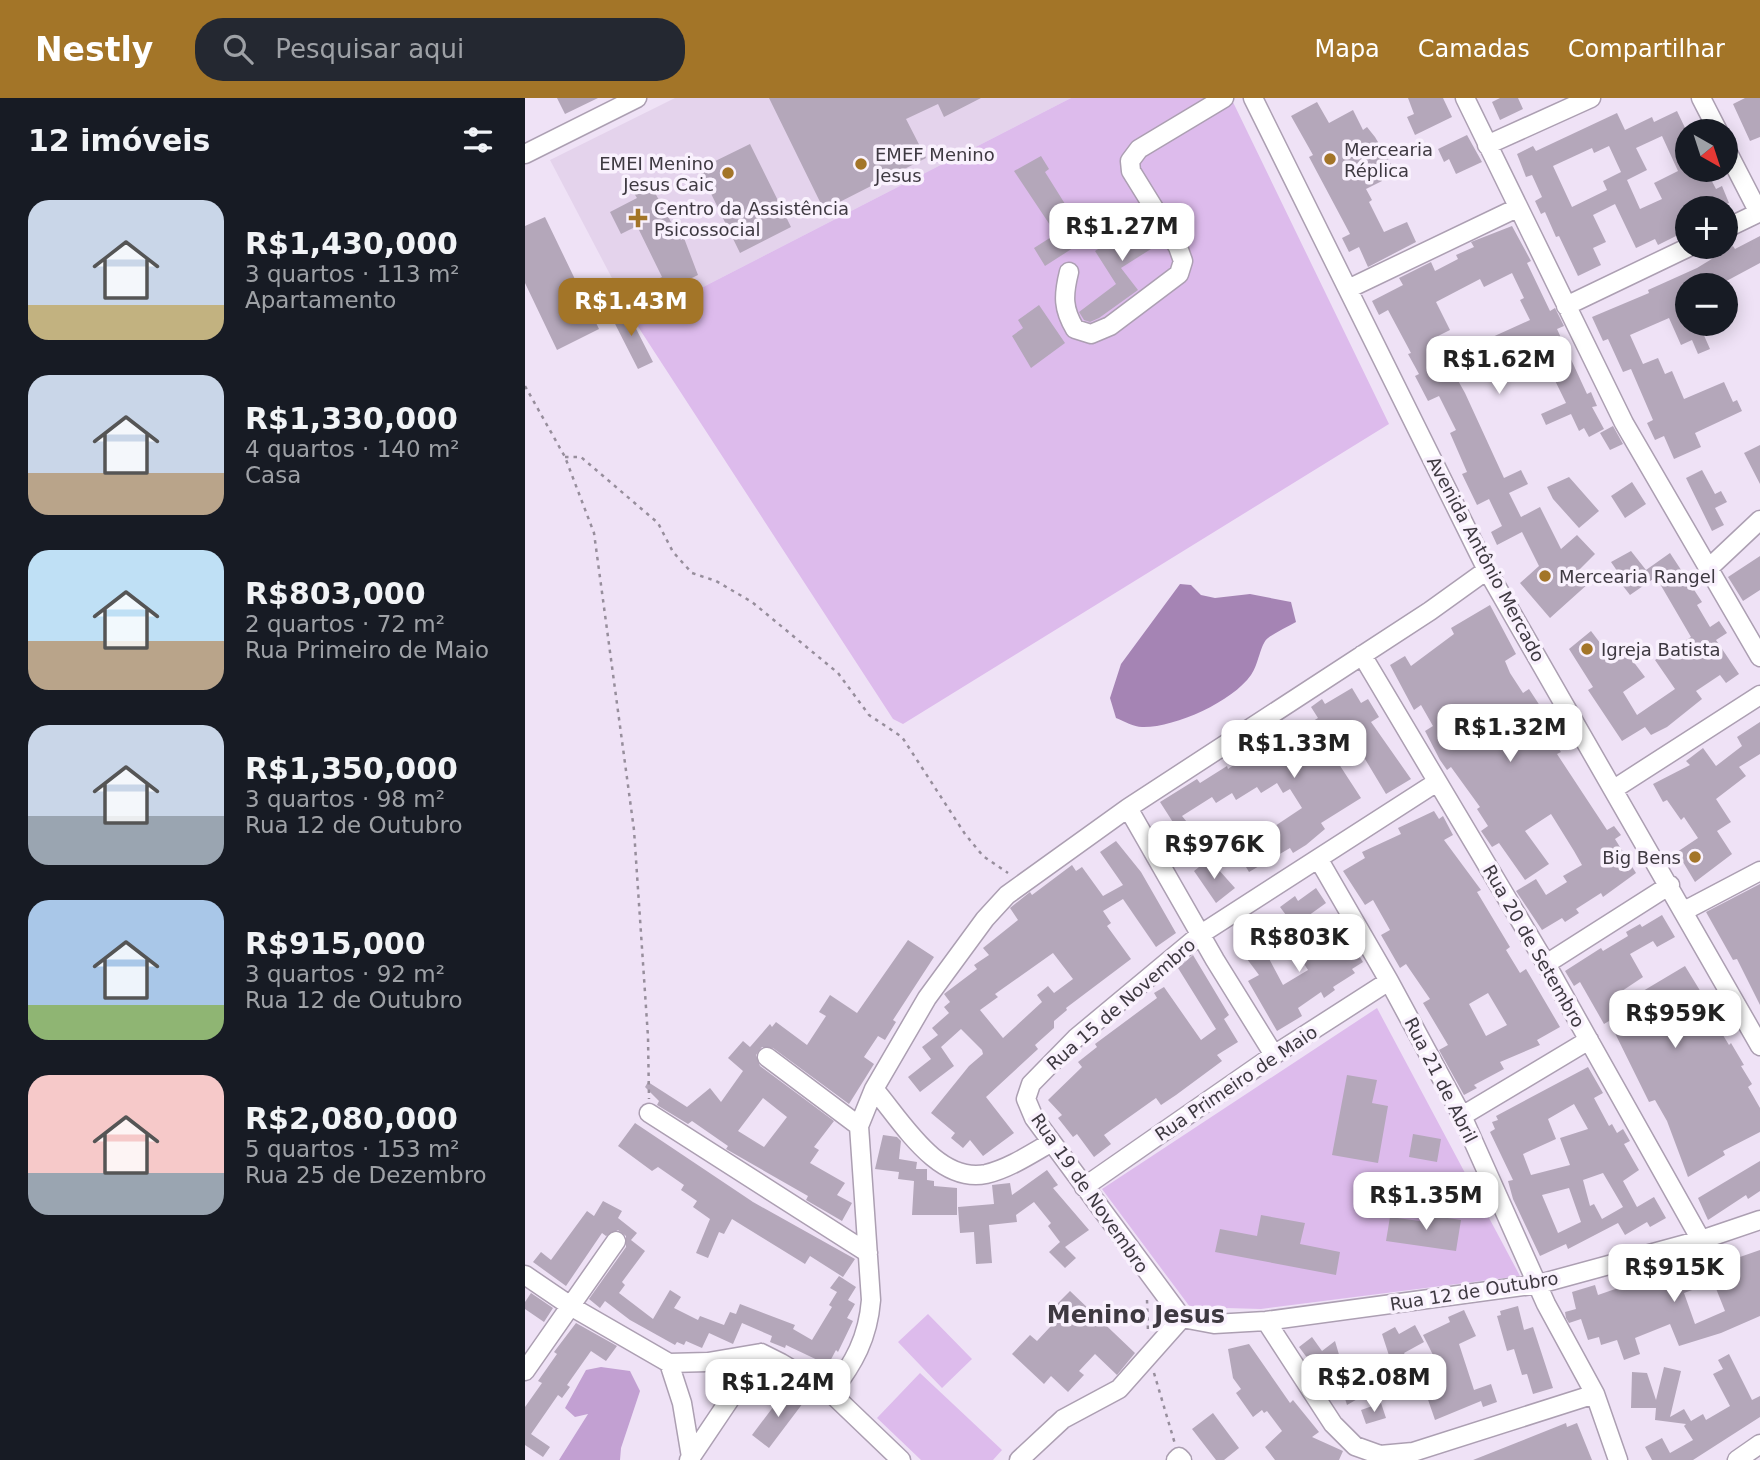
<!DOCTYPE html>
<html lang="pt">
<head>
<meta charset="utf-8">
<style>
	body { margin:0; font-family:"DejaVu Sans",sans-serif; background:#242831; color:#f1f3f6; height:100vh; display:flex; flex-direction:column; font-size:26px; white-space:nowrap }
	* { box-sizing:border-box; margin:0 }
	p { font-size:23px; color:#9ea1a6 }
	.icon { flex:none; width:38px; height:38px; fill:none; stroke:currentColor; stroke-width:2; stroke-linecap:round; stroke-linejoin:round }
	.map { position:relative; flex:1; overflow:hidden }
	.panel { display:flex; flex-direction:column; background:#171b24; width:525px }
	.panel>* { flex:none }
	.needle { width:46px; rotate:141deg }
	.buttons { position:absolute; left:1150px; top:21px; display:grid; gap:14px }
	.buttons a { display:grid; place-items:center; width:63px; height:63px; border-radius:50%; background:#171b24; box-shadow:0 4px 18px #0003; font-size:35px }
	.price { position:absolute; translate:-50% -60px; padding:0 16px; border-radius:14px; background:#fff; color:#222; font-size:23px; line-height:46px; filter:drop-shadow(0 2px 4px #0008) }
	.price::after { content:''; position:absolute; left:50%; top:42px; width:21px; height:16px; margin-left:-10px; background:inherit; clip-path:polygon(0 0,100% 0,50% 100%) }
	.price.on { background:#a37528; color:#fff }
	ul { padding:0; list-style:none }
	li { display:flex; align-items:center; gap:21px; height:175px; padding:0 28px }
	li span { display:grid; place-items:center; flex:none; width:196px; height:140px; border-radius:21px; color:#555 }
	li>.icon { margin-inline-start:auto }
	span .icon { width:84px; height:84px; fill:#fffc; stroke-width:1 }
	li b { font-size:30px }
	h2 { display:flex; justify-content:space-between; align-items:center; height:84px; padding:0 28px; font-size:30px }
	header { display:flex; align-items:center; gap:42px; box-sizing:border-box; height:98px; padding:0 35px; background:#a37528; color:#fff }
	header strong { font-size:33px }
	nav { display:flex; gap:38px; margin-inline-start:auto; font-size:24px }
	.search { width:490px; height:63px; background:#242831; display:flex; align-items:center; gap:18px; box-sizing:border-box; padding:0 24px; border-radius:28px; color:#9ea1a6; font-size:26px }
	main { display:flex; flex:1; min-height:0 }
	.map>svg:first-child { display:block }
</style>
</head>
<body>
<header>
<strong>Nestly</strong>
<div class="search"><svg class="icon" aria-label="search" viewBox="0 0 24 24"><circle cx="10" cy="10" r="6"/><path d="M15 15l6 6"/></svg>Pesquisar aqui</div>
<nav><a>Mapa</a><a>Camadas</a><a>Compartilhar</a></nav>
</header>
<main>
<section class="panel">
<h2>12 imóveis<svg class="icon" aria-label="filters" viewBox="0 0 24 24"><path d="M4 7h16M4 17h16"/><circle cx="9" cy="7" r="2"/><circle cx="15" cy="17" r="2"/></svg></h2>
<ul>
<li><span style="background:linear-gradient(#c9d6e8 75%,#c2b280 0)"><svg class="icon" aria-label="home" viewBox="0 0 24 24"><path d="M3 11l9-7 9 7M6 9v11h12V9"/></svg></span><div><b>R$1,430,000</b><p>3 quartos · 113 m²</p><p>Apartamento</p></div></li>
<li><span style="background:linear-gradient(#c9d6e8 70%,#b9a48a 0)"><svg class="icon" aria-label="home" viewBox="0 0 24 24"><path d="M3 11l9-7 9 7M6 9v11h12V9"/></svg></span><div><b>R$1,330,000</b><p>4 quartos · 140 m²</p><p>Casa</p></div></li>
<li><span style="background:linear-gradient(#bfe0f5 65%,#b9a48a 0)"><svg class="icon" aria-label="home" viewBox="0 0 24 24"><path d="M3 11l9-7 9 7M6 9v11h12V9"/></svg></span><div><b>R$803,000</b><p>2 quartos · 72 m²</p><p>Rua Primeiro de Maio</p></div></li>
<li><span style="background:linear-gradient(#c9d6e8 65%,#9aa5b1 0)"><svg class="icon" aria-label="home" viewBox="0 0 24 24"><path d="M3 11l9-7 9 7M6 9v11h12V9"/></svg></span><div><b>R$1,350,000</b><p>3 quartos · 98 m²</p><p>Rua 12 de Outubro</p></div></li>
<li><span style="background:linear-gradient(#a9c7e8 75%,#8fb573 0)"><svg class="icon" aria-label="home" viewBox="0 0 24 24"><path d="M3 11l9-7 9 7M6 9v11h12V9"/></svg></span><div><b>R$915,000</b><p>3 quartos · 92 m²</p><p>Rua 12 de Outubro</p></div></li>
<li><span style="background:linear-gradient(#f6c9c9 70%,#9aa5b1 0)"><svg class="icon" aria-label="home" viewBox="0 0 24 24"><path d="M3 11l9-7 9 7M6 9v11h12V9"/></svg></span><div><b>R$2,080,000</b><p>5 quartos · 153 m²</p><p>Rua 25 de Dezembro</p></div></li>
</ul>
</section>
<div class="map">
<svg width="1235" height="1362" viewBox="0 0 1235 1362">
	<rect width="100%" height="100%" fill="#efe2f6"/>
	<path fill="#e4d3ec" d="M150 0H546L110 224 25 62Z"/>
	<path fill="#ddbbec" d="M546 0H706L864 326 378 626 368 621 110 224Z
		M852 910 995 1178 736 1211 665 1209 577 1091Z
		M403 1216 447 1261 417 1290 373 1244Z
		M395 1275 477 1352 468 1362H396L352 1320Z"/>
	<path fill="#c2a0d2" d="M76 1269 105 1273 115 1293 96 1350 95 1362H34L63 1316 50 1319 40 1310 61 1272Z"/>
	<path fill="#a584b4" d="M655 486 666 487 676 497 690 500 725 496 766 504 771 524C762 529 751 534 743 540 735 546 734 566 726 577 707 604 649 630 617 629 609 629 599 623 591 620L585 600 596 566Z"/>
	<path fill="#b4a7ba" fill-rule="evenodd" d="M32 0H73L40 16Z
		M244 0H456L419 19 413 6 381 21 401 60 299 112Z
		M883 0H918L927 19 890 37 882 19 889 16Z
		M975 0H993L998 11 975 22 967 4Z
		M1220 0H1235V39L1225 43 1208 6Z
		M792 4 804 25 828 12 838 32 842 29 850 39 867 68 854 77 857 83 841 91 847 102 844 104 859 134 882 124 891 144 843 169 834 149 824 154 817 140 825 136 784 59 788 57 766 18Z
		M1152 13 1162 34V72H1181L1191 91 1197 88 1204 105 1193 110H1162V127L1150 133 1153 137 1133 147 1130 141 1111 150 1090 106 1068 117 1081 144 1068 150 1076 167 1053 178 1034 138 1031 139 1020 114 1016 116 1010 103 1017 99 1007 77 1001 79 992 56 1008 48 1011 53 1092 15 1100 32 1127 19 1129 24ZM1137 38 1153 73 1129 85 1137 101 1115 111 1102 82 1122 72 1111 50ZM1084 48 1096 74 1078 83 1082 92 1047 109 1028 68 1067 50 1069 55Z
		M942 37 957 64 931 76 924 61 919 64 913 51Z
		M225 46 266 129 215 155 174 71Z
		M516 58 524 71 520 74 562 141 520 168 509 150 531 136 489 73Z
		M124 84 156 142 159 140 173 177 124 201 117 189 137 179 112 128 96 136 85 114 112 100 107 92Z
		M616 111 637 144 596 170 613 192 574 220 565 224 559 222 554 214 591 186 570 153 605 131 599 121Z
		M20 119 74 231 32 252 0 185V128Z
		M987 128 1006 163 1002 165 1025 213 1030 210 1039 228 1032 231 1062 296 1066 294 1072 308 1067 309 1079 331 1064 339 1059 330 1054 333 1046 316 1021 327 1016 316 1041 305 1018 258 1007 263 1006 260 977 274 971 264 974 263 963 241 1005 222 995 202 999 200 987 175 959 189 955 181 911 204 925 232 905 242 926 282 931 279 940 295 979 380 996 372 1003 386 984 395 996 419 1015 409 1036 451 1052 437 1070 456 1054 472 1064 485 1025 520 995 485 1014 468 997 434 972 447 966 434 977 428 964 401 952 407 937 376 942 374 925 335 931 332 914 298 903 303 890 278 894 276 883 256 886 255 863 212 854 217 847 203 878 187 874 180 906 164 910 173 933 161 931 157 949 149 946 144Z
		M1235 138V165L1194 187H1162V226H1174L1185 251 1173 256 1167 242 1156 247 1144 220 1105 237 1118 266 1133 260 1140 276 1147 273 1159 301 1199 284 1208 304 1212 302 1217 313 1170 335 1176 349 1149 361 1139 338 1130 342 1122 325 1128 322 1106 271 1098 274 1083 241 1078 243 1067 219 1124 195 1123 192 1172 170 1208 148 1210 151Z
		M514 207 540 245 506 270 487 238 498 230 493 222Z
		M100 209 128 264 113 271 85 216Z
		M1088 328 1098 346 1085 352 1075 335Z
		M1235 347V386L1219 355Z
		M1177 372 1190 396 1196 393 1202 404 1190 410 1199 427 1187 433 1161 380Z
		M1044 379 1074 413 1054 430 1028 401 1022 389Z
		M1107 384 1121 406 1100 420 1086 398Z
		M1106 453 1121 472 1145 455 1177 504 1172 507 1185 529 1194 523 1202 535 1191 542 1214 576 1201 585 1195 577 1171 593 1177 601 1142 629 1126 637 1120 629 1097 643 1063 592 1068 589 1044 551 1066 533 1082 554 1095 546 1120 579 1098 594 1112 617 1150 591 1130 562 1166 539 1131 479 1105 497 1098 488 1101 486 1086 464Z
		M1235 458V492L1218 503 1203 479Z
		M965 507 991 556 980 563 985 575 998 595 1004 591 1017 611 1009 616 1021 635 1023 634 1036 654 1032 656 1082 732 1089 728 1096 737 1090 741 1111 775 1078 799 1076 795 1051 811 1054 815 1040 824 1037 820 1017 832 991 793 1011 781 1021 797 1042 784 1038 778 1057 767 1049 753 1026 716 1000 733 1024 766 1000 782 974 745 967 749 956 733 963 728 952 711 955 709 926 669 922 672 915 662 900 633 908 628 896 607 889 612 865 567 880 558 886 568 929 536 926 530Z
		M827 590 836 605 843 601 854 619 846 624 886 681 861 696 819 626 784 649 797 668 810 660 836 700 796 725 800 731 781 747 768 755 765 750 724 774 715 759 737 745 730 733 743 725 747 730 777 710 765 691 758 695 752 685 736 695 732 689 711 702 707 695 691 705 687 699 657 718 684 751 670 761 646 732 651 729 635 704 672 681 675 685 702 668 703 671 748 638 752 645 793 620 786 609 797 601 800 606Z
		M1235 624V656L1214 669 1221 678 1191 701 1206 724 1192 733 1207 756 1170 784 1152 754 1173 740 1159 719 1156 722 1142 702 1138 704 1128 686 1165 667 1161 663 1178 650 1191 668 1217 648 1212 639Z
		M909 713 914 721 918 718 928 737 919 742 956 792 952 794 985 849 981 852 995 875 1001 871 1035 929 1012 942 1015 947 975 964 979 971 949 987 952 990 939 997 914 952 923 947 898 905 905 901 881 866 875 870 856 837 865 832 848 802 840 807 818 773 840 760 837 754 876 736 873 730ZM963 895 982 927 961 938 944 906Z
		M591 743 616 774 651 835 631 849 598 801 578 813 586 825 582 828 606 861 541 910 542 912 529 923V930L510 947 513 951 461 999 489 1035 458 1058 445 1042 438 1050 426 1040 430 1035 406 1015 444 968 458 956 457 952 436 931 416 949 429 968 395 994 383 979 406 961 397 949 413 937 407 930 424 915 419 909 425 904 419 896 452 871 449 867 464 857 458 850 493 822 485 810 505 794 507 797 547 767 551 773 557 769 578 798 598 787 575 754ZM528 855 548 881 529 895 523 888 512 897 517 904 478 940 455 912 473 899 470 896Z
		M684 761 710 790 691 805 669 773Z
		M1235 786V907L1212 861 1208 862 1181 814Z
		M791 790 801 805 769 828 755 809 770 798 773 803Z
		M1137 817 1150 839 1132 849 1128 843 1105 856 1118 879 1085 901 1098 923 1126 907 1118 893 1160 868 1193 922 1190 924 1204 947 1206 945 1219 967 1216 968 1227 986 1223 989 1235 1010V1034L1198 1053 1200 1057 1163 1079 1142 1023 1130 1002 1124 1004 1084 923 1079 926 1055 884 1049 888 1040 873 1076 850 1078 853 1103 838 1101 834 1115 826 1117 829Z
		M775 825 788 845 797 839 800 845 812 838 822 854 829 850 838 864 827 871 830 875 808 889 810 892 799 900 796 894 773 910 777 918 752 933 723 883 734 877 713 849 731 836 758 887 783 872 760 836Z
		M383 842 409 859 368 922 371 924 360 942 353 938 339 959 349 966 324 1006 248 950 237 949 231 957 235 968 309 1023 289 1049 294 1052 285 1065 320 1085 312 1097 327 1105 317 1123 281 1102 283 1098 201 1051 203 1048 167 1023 163 1026 132 1007 134 1003 120 989 123 984 162 1009 185 990 196 1004 218 973 203 960 218 943 225 949 245 926 247 929 251 924 282 947 301 918 294 914 305 897 332 915ZM238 1000 262 1019 239 1049 213 1033Z
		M668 857 704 917 699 921 713 944 692 957 697 963 651 997 636 1007 631 1000 579 1037 586 1046 569 1059 552 1036 548 1039 533 1020 537 1017 523 1002 557 969 553 964 572 949 570 946 632 900 629 895 639 889 676 942 691 931 653 870Z
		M1063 969 1078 995 1069 1000 1084 1028 1087 1026 1092 1035 1098 1031 1105 1043 1099 1046 1114 1072 1098 1083 1112 1109 1129 1099 1141 1120 1125 1129 1122 1124 1100 1137 1093 1125 1043 1151 1041 1146 1015 1158 988 1101 983 1083 988 1082 965 1034 970 1031 967 1024 973 1022 971 1018ZM1049 1006 1063 1031 1035 1040 1045 1067 1006 1077 998 1056 1031 1041 1023 1021ZM1078 1075 1098 1109 1077 1121 1069 1106 1065 1108 1058 1082ZM1044 1090 1056 1124 1033 1135 1017 1097Z
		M822 977 852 982 847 1005 863 1008 853 1065 807 1057Z
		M110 1025 228 1104 330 1161 318 1179 285 1158 280 1166 207 1121 199 1136 194 1134 183 1160 171 1155 185 1121 168 1109 172 1103 156 1092 159 1087 133 1069 127 1073 93 1048Z
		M888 1036 916 1041 912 1064 884 1059Z
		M358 1037 372 1039 376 1043 374 1061 392 1064 391 1071H402V1082L409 1083V1088L432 1090V1117H387L389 1083 373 1081 374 1074 350 1071Z
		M1235 1063V1093L1223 1101 1221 1097 1183 1122 1173 1100Z
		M522 1072 533 1087 528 1090 564 1132 540 1149 551 1160 540 1170 524 1154 535 1144 523 1128 526 1125 509 1104 491 1117 492 1124 464 1127 467 1165 451 1166 449 1134 435 1135 433 1109 469 1106 467 1087 485 1085 487 1097Z
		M78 1103 97 1113 93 1120 112 1135 106 1142 120 1153 97 1184 100 1187 94 1195 128 1221 145 1192 156 1199 149 1210 173 1222 175 1218 199 1227 205 1214 211 1216 215 1206 270 1227 268 1231 287 1242 307 1209 304 1207 312 1194 305 1190 314 1178 331 1189 323 1202 330 1206 322 1220 328 1223 313 1254 311 1252 303 1267 261 1247 260 1250 245 1244 247 1238 217 1225 208 1246 184 1235 177 1250 161 1243 159 1247 152 1244 150 1247 105 1222 80 1203 75 1210 64 1201 101 1149V1138L93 1132 81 1138 77 1135 41 1188 8 1164 16 1154 26 1162 62 1113 69 1118Z
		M736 1117 780 1125 775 1146 815 1154 811 1177 690 1154 695 1131 732 1138Z
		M903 1117 936 1122 931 1153 861 1143 865 1119 902 1124Z
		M1235 1152V1218L1196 1235 1154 1248 1145 1226 1110 1240 1115 1256 1099 1262 1092 1242 1076 1247 1074 1239 1063 1242 1056 1221 1044 1225 1041 1220 1040 1214 1051 1211 1047 1194 1070 1187 1073 1197 1125 1179 1128 1186 1175 1171 1174 1168 1210 1154 1212 1160ZM1181 1187 1182 1190 1190 1188 1200 1213 1170 1226 1159 1195Z
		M545 1193 610 1255 592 1277 570 1256 554 1273 559 1277 543 1294 526 1278 519 1286 487 1256 505 1237 512 1243 539 1214 531 1207Z
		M6 1195 28 1210 19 1224 0 1211V1204Z
		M993 1208 999 1232 1008 1229 1028 1290 1008 1296 1002 1276 997 1277 989 1251 982 1253 972 1218 976 1217 975 1213Z
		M939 1212 951 1238 934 1246 949 1292 966 1286 972 1304 958 1309 956 1303 910 1322 899 1290 908 1287 906 1279 917 1275 898 1237 925 1224 923 1219Z
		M51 1225 92 1248 81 1263 66 1253 42 1287 45 1289 37 1300 33 1297 6 1336 25 1349 18 1359 0 1347V1309L17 1285 13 1283 32 1256 29 1254Z
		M890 1227 899 1244 879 1255 888 1269 871 1279 857 1236 870 1229 874 1236Z
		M787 1239 797 1253 810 1243 820 1277 804 1289 802 1280 789 1263 786 1265 774 1249Z
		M724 1246 765 1305 768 1302 794 1334 787 1339 818 1353 814 1362H750L740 1349 757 1333 742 1313 739 1315 737 1312 728 1319 711 1295 716 1291 708 1280 703 1251Z
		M1204 1256 1227 1302 1235 1298V1319L1168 1362H1127L1120 1349 1137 1340 1145 1355 1168 1342 1159 1328 1161 1326 1130 1322 1131 1310H1106L1107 1274 1122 1275 1131 1302 1139 1269 1156 1273 1145 1319 1159 1311 1166 1323 1178 1316 1181 1322 1205 1308 1188 1276 1198 1271 1193 1262Z
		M865 1277 867 1281 822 1307 817 1291Z
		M261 1292 278 1305 244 1350 227 1337Z
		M856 1305 861 1320 841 1326 836 1312Z
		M688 1315 714 1350 699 1362H691L667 1331Z
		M1041 1325 1042 1329 1052 1325 1067 1362H948Z"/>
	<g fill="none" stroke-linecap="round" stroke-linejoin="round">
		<defs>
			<path id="minor" d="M728 0 962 472 1235 948
				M940 0 1099 325 1235 559
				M1176 0 1193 33
				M962 47 1066 0
				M1200 49 1234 115
				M0 56 112 0
				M1200 131 1235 114
				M544 174C538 198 538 211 550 231L566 236 585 228 654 176 658 163 653 149 606 73 605 63 614 51 699 0
				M823 191 992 110
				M1041 208 1164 149
				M1184 470 1235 422
				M837 557 1021 866 1176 1142
				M1089 691 1235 597
				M603 710 690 862 749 957
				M794 762 864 883 937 1018 1021 1206 1070 1296 1093 1362
				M1159 813 1235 773
				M1021 866 1145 787
				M242 959 334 1028
				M349 991C376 1022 412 1086 461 1076 483 1071 506 1056 525 1045
				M124 1015 343 1155
				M937 1018 1064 942
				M559 1089 749 957 864 883
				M0 1177 47 1209 144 1265 183 1264 236 1255 256 1265 306 1295 376 1362
				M657 1220 509 1020 501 1001 506 986 551 940 676 836 912 684
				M657 1220 689 1226 741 1223 1014 1186 1176 1142 1235 1122
				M741 1223 808 1326 830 1348 855 1357 888 1354 1070 1296
				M144 1265 157 1305 166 1359
				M0 1273 91 1143
				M306 1295C329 1265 343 1240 346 1202L334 1028 349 991 402 900 460 821 482 797 603 710 905 513 962 472
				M164 1362 236 1255
				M494 1362 538 1321 594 1291 657 1220
				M651 1362 654 1359 657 1362
				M1212 1362 1235 1346"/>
		</defs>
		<use href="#minor" stroke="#ac9fb2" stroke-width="21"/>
		<path stroke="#978e9c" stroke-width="2.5" stroke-dasharray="3.5 5" stroke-linecap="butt" d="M0 288 40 359 69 435 109 732 123 939 124 1001
			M40 359H56L133 425 148 454 167 475 191 483 227 504 313 575 344 617 377 639 440 736 458 758 483 775
			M622 1202 623 1234
			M629 1275 650 1346"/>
		<use href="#minor" stroke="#fff" stroke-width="18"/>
	</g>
	<g fill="#a37528" stroke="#f9f1fd" stroke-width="2.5">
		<circle cx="805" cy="61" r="7"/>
		<circle cx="336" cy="66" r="7"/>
		<circle cx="203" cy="75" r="7"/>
		<path d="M109.5 109.5h7v7h7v7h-7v7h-7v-7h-7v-7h7z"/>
		<circle cx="1020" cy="478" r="7"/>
		<circle cx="1062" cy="551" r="7"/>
		<circle cx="1170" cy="759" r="7"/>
	</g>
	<g text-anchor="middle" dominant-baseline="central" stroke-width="7" stroke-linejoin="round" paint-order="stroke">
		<g font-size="18" fill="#3e3941" stroke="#f9f1fd" text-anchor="start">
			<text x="819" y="51">Mercearia<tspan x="819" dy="21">Réplica</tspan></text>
			<text x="350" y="56">EMEF Menino<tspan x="350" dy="21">Jesus</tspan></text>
			<text x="189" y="65" text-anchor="end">EMEI Menino<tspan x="189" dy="21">Jesus Caic</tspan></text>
			<text x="129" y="110">Centro da Assistência<tspan x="129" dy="21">Psicossocial</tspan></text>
			<text x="1034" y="478">Mercearia Rangel</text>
			<text x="1076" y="551">Igreja Batista</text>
			<text x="1156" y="759" text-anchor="end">Big Bens</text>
		</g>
		<g font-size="18" fill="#3e3941" stroke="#f9f1fd">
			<text transform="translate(961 461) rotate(62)">Avenida Antônio Mercado</text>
			<text transform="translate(1009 848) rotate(60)">Rua 20 de Setembro</text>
			<text transform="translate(596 906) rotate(-41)">Rua 15 de Novembro</text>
			<text transform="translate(916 982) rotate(63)">Rua 21 de Abril</text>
			<text transform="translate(711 985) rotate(-34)">Rua Primeiro de Maio</text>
			<text transform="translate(565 1095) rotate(55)">Rua 19 de Novembro</text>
			<text transform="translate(949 1193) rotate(-9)">Rua 12 de Outubro</text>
		</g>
		<g font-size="24" font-weight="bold" fill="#3e3941" stroke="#f9f1fd">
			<text x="611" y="1217">Menino Jesus</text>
		</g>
	</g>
</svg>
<div class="buttons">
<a><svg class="needle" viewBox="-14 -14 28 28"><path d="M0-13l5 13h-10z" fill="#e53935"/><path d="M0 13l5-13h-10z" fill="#9ea1a6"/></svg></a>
<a>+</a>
<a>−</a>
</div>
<b class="price" style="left:597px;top:165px">R$1.27M</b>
<b class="price on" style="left:106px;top:240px">R$1.43M</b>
<b class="price" style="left:974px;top:298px">R$1.62M</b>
<b class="price" style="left:985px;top:666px">R$1.32M</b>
<b class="price" style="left:769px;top:682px">R$1.33M</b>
<b class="price" style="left:689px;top:783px">R$976K</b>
<b class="price" style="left:774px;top:876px">R$803K</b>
<b class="price" style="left:1150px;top:952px">R$959K</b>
<b class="price" style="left:901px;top:1134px">R$1.35M</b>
<b class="price" style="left:1149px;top:1206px">R$915K</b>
<b class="price" style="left:849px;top:1316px">R$2.08M</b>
<b class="price" style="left:253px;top:1321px">R$1.24M</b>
</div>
</main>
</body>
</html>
